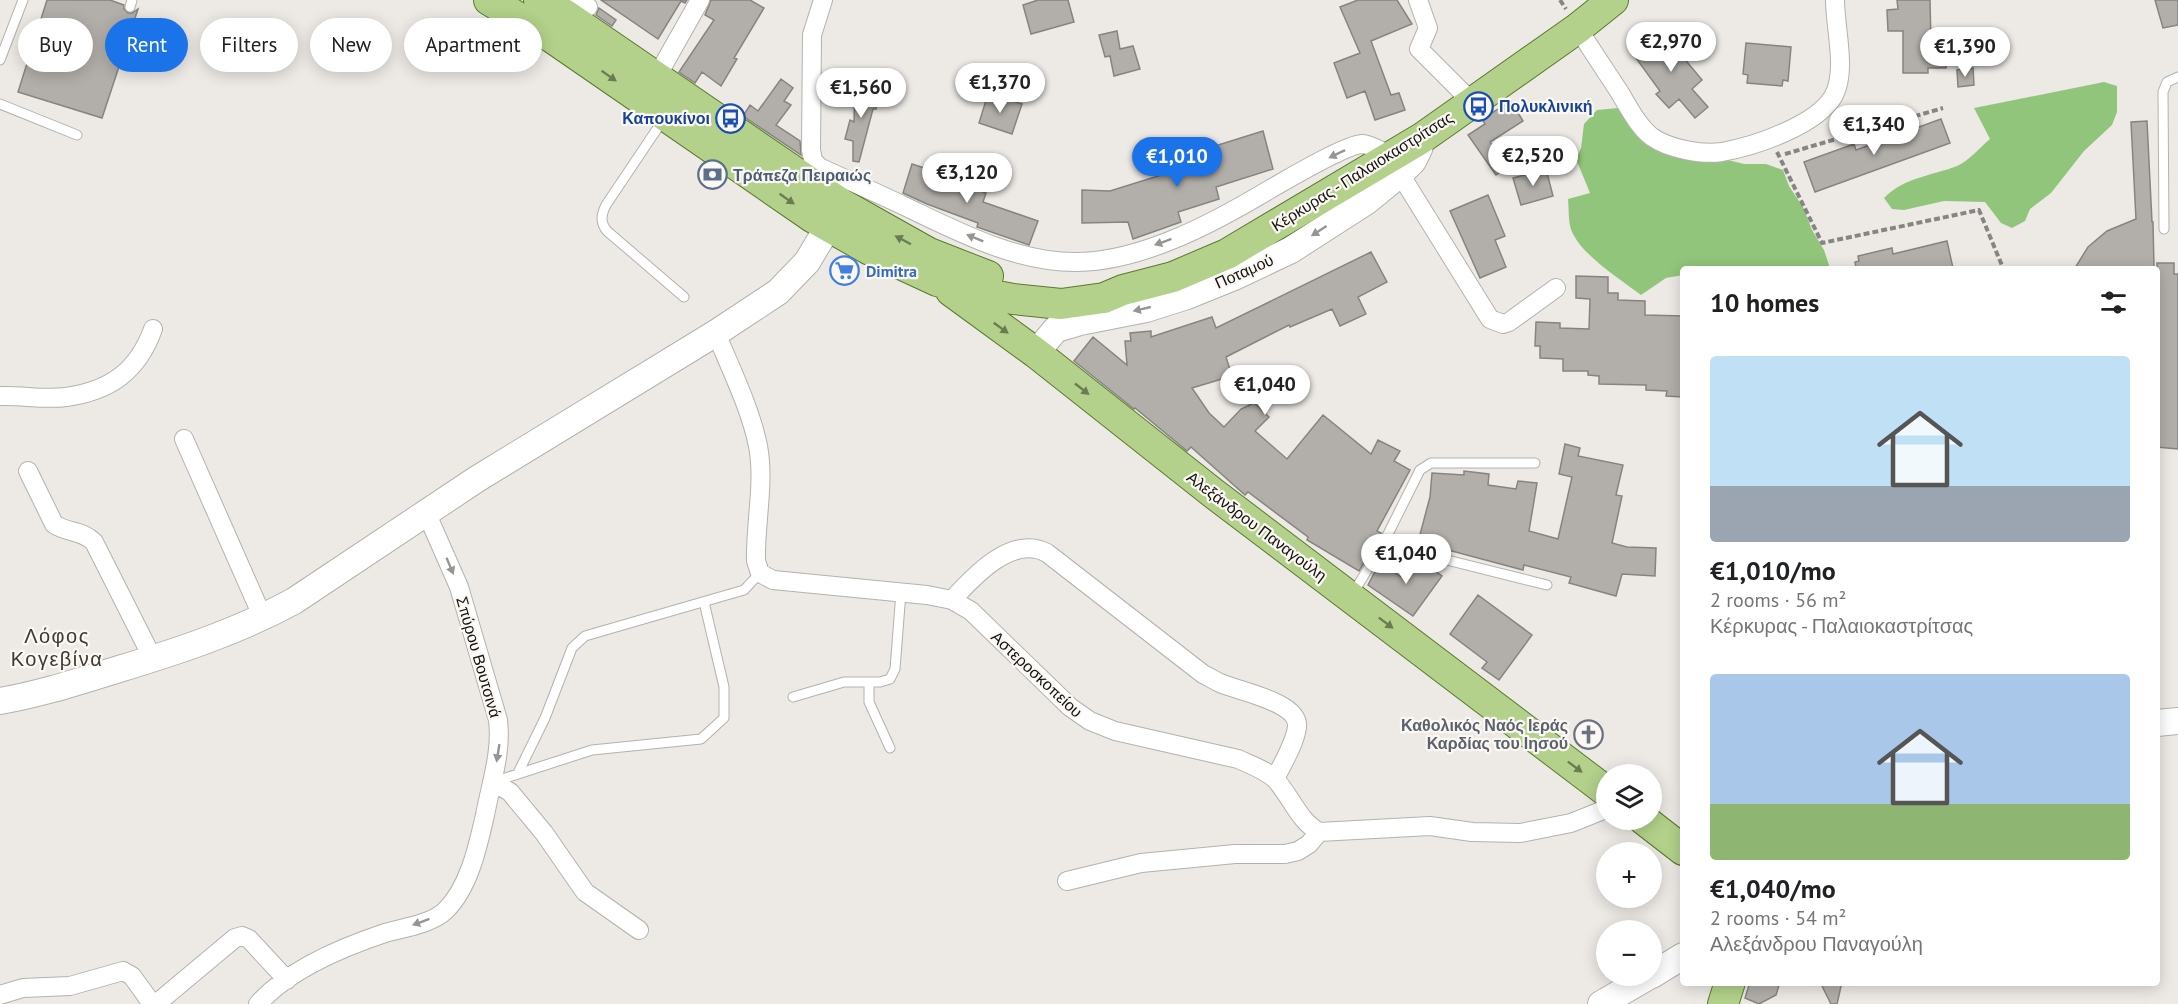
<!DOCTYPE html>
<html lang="en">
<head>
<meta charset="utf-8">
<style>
	body { margin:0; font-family:"PT Sans",sans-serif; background:#f6f6f6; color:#202124; height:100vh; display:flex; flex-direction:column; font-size:22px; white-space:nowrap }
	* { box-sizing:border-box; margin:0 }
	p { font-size:20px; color:#757577 }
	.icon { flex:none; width:33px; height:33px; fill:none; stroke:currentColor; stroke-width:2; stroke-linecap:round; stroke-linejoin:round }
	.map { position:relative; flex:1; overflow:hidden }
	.sheet { position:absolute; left:1680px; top:266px; width:480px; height:720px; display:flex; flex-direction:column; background:#fff; border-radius:6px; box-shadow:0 3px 15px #0003 }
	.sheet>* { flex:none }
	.top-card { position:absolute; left:18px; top:18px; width:570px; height:54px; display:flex; gap:12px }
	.buttons { position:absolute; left:1596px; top:764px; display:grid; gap:12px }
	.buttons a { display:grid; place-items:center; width:66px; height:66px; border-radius:50%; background:#fff; box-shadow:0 3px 15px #0003; font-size:30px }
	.price { position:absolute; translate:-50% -51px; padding:0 14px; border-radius:21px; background:#fff; color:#222; font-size:20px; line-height:39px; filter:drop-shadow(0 2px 3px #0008) }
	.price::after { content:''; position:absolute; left:50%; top:36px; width:18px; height:14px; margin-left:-9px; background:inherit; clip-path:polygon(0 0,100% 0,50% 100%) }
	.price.on { background:#1a73e8; color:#fff }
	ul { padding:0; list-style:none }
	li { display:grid; align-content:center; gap:12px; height:318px; padding:0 30px }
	li span { display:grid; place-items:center; height:186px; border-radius:6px; color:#555 }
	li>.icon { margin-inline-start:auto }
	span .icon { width:108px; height:108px; fill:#fffc; stroke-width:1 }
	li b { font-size:26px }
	h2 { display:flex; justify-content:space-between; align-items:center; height:72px; padding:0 30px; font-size:26px }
	.chip { padding:0 21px; border-radius:27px; background:#fff; box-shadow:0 3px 15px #0003; font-size:21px; line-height:54px }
	.chip.on { background:#1a73e8; color:#fff }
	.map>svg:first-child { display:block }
</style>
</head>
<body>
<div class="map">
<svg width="2178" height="1004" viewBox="0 0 2178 1004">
	<rect width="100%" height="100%" fill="#edeae6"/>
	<path fill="#92c57c" d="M2104 82 2117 86V112L2112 125 2084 151 2051 193 2030 209 2025 221 2012 228 2001 223 1985 202 1944 201 1904 210 1892 209 1884 198C1905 177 1931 176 1957 166 1969 161 1980 147 1990 139L1974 108Z
		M1618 108 1631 120 1696 152 1744 164H1766L1783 170 1789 186 1803 207 1812 230 1824 250 1830 268H1683V275L1666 278 1641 295C1620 279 1583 256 1572 232 1568 223 1569 209 1568 199L1590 193 1576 159 1581 148 1584 124 1597 110Z"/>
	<path fill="#b2afaa" stroke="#878480" stroke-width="1.5" d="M47 0H110L124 5V9L128 13H132L138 9 102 118 18 92Z
		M601 0H687L685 3 681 1 658 39Z
		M711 0H750L764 8 734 58 737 59 721 86 702 72 695 83 679 72 714 20 705 15Z
		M1038 0H1068L1074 22 1031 34 1023 5Z
		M1358 0H1397L1412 24 1371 41 1391 95 1399 93 1405 110 1375 120 1365 91 1347 98 1334 63 1360 53 1340 7Z
		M1897 0H1930L1931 42H1946V68H1928V73H1903V31H1888L1887 10 1898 9Z
		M2155 0H2178V25L2163 28Z
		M599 8 616 20 612 26 596 15Z
		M1667 30 1685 56 1683 57 1702 80 1692 89 1708 107 1695 118 1679 99 1669 108 1656 94 1660 91 1633 54Z
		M1117 31 1120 49 1133 46 1140 69 1114 76 1110 56 1105 57 1099 35Z
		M1746 43 1791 47 1788 81 1783 80 1782 86 1747 83 1748 75 1743 74Z
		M1973 68 1974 85 1958 87 1957 70Z
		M781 79 793 88 784 101 791 105 776 125 800 141 801 155 743 116 750 105 758 111Z
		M855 87 877 88 876 109H873L859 162 853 161V141L845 139 850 120 854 122Z
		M988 94 1022 104 1012 134 979 123Z
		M1511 101 1523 121 1490 142 1507 167 1496 175 1468 135 1485 124 1482 119Z
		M1941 119 1950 143 1815 192 1804 162 1854 144 1856 150Z
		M2147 121 2152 222H2153L2154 268H2075L2088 247 2107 231 2136 219 2131 122Z
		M1263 131 1273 169 1216 187 1219 199 1178 212 1181 222 1133 239 1128 222 1082 223V190L1110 191 1174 171 1217 156 1215 146Z
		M912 164 967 182 966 185 986 193 983 202 1038 221 1029 245 977 227 978 223 927 204 903 193Z
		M1546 169 1553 196 1521 205 1513 178Z
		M1488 195 1505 236 1495 240 1506 267 1480 278 1450 211Z
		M1947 241 1953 268H1856L1855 262 1859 261 1858 256 1892 248 1893 254Z
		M1371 252 1387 282 1358 297 1366 314 1340 326 1332 309 1290 327 1289 325 1226 357 1232 376 1192 388 1209 413 1224 427 1241 409 1254 403 1269 417 1255 431 1287 459 1323 415 1371 454 1378 440 1400 451 1394 461 1410 470 1377 531 1381 533 1377 541 1359 571 1307 540 1308 537 1248 492 1245 495 1191 447 1187 451 1135 408 1134 409 1074 361 1093 337 1127 365 1125 341H1131L1130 333 1151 331V337L1212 317 1216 328Z
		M2157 263H2174V274H2178V449L2157 447Z
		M1576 276 1608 277V293H1618V300L1645 301V315L1683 316V397L1666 396 1667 391 1646 390V385L1599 384V376L1588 375V371H1563V359L1540 358V346H1535L1536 322 1560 323V328L1589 329 1590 299 1576 298Z
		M1565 444 1580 448 1578 456 1623 465 1616 495 1622 496 1612 543 1627 547 1656 548 1655 576 1622 574 1616 596 1569 583 1571 577 1524 565 1523 570 1418 542 1430 497 1432 473 1464 475V471L1489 474 1488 485 1516 489 1518 481 1537 483 1529 531 1558 539 1572 477 1559 474Z
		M1413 559 1419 560 1442 576 1413 616 1368 585 1380 562 1401 577Z
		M1478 595 1532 635 1499 680 1482 668 1487 662 1450 634Z
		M1750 982H1780L1776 995 1759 1004 1745 998Z
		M1820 982H1842L1837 1004H1831Z"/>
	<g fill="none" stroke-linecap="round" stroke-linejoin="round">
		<defs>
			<path id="lane" d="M130 7 132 0
				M0 60 23 0
				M0 104 77 135
				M663 120 606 205C601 215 600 222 607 231L684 297
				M2164 229 2163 92 2167 82 2178 77
				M1383 544 1547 585
				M1352 595 1383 544 1420 470 1431 463H1535
				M869 682V702L890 748
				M793 697 844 682H880L890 679 895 669 901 592
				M518 773 545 718 572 648 585 636 744 590 760 573
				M493 782 592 750 701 739 724 718V687L704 602"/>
			<path id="street" d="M575 0 588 7
				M1418 0 1428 28 1419 49 1473 103
				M1578 28C1591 50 1606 71 1620 93 1629 108 1638 126 1652 137 1669 149 1702 155 1722 152 1755 146 1818 125 1834 95 1847 70 1835 28 1835 0
				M656 78 700 0
				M819 167 813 160 811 150 812 35 823 0
				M1400 174 1490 319 1503 324 1509 322 1556 288
				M808 183 819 167C847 180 875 192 902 205 957 231 1016 263 1078 262 1144 261 1217 221 1272 188 1288 179 1345 145 1362 144 1371 144 1382 152 1391 156
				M716 333C730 367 751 410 758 446 765 483 755 523 756 561L760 573 773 580 927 595 952 600 971 611 1070 707 1090 721 1115 731 1238 759C1251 765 1266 770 1276 780 1291 797 1299 821 1319 832L1430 826 1472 832 1520 833 1571 823 1606 809
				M0 396C22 395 44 400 66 397 110 391 138 371 153 329
				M184 439 263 618
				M28 471 54 524C67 533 82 530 94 542L153 659
				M952 600C973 577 1012 534 1047 553L1203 674C1209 677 1214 680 1220 683 1238 691 1300 702 1297 727 1295 744 1282 764 1275 779
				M492 782 510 792 544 833 585 892 639 930
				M1067 881 1141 863 1235 854H1285L1298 851 1309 844 1319 832
				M0 995 23 988 70 986 123 971 132 976 150 1001 155 1003 162 999 235 938 242 936 249 939 287 980
				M258 1004C288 970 343 947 385 933 403 928 431 924 445 911 469 888 478 846 485 815 491 783 502 752 498 720L459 587 426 512"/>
			<path id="secondary" d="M1036 353 1056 329 1080 322 1146 309 1187 296 1234 277 1291 250 1367 201 1400 174 1413 161 1419 149 1422 138
				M0 701C41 694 80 681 119 669 179 651 239 631 294 601L477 479 716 333 778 292 807 262 828 227 837 208
				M2157 723 2178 721
				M1652 975 1683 956
				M1601 1004 1651 975"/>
			<path id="primary" d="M489 0 551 37 812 217 870 250 937 281 971 291 1013 299 1061 304 1104 298 1123 290 1173 277 1227 254 1422 138 1578 28 1613 0
				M539 0 564 14 840 203 929 253 988 276
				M951 291 1036 353 1213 493 1606 791
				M1643 819 1683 850
				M1723 1004 1730 982"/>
		</defs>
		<use href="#lane" stroke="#b4b2ad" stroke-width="11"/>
		<use href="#street" stroke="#b4b2ad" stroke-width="20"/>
		<use href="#secondary" stroke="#b4b2ad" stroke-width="28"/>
		<use href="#primary" stroke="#5a7a2d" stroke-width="32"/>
		<path stroke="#878583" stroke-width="4" stroke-dasharray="6 3" stroke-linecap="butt" d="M1560 0 1566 9
			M1777 152 1822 243 1979 210 2003 268
			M1785 154 1943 108"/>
		<use href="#lane" stroke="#fff" stroke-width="9"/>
		<use href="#street" stroke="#fff" stroke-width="18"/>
		<use href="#secondary" stroke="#fff" stroke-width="26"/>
		<use href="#primary" stroke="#b3d18a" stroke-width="30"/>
	</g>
	<defs><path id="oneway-solid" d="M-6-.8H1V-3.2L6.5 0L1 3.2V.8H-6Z" transform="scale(1.5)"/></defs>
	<g fill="#6b7c54">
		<use href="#oneway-solid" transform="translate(609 76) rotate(35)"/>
		<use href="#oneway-solid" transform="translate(787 199) rotate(35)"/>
		<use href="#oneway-solid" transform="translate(903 240) rotate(-152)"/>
		<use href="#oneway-solid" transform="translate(1001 328) rotate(36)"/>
		<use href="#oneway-solid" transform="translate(1082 389) rotate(38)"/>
		<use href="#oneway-solid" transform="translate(1386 623) rotate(37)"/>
		<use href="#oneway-solid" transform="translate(1575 767) rotate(37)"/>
	</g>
	<g fill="#959594">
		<use href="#oneway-solid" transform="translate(1337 154) rotate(154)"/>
		<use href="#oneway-solid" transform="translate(1319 231) rotate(147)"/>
		<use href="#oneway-solid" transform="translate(975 238) rotate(-158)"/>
		<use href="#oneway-solid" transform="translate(1163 242) rotate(160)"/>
		<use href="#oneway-solid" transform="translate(1142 309) rotate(167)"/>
		<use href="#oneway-solid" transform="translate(450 566) rotate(67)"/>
		<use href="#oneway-solid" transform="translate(498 753) rotate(99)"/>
		<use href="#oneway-solid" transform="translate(421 922) rotate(160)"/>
	</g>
	<defs>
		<symbol id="bus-ring" viewBox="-11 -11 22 22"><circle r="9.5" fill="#fbf8f3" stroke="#1a4fb4" stroke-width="1.5"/><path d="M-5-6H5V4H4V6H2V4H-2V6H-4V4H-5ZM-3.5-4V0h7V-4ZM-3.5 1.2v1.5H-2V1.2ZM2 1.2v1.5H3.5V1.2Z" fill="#1a4fb4"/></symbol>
		<symbol id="bank-ring" viewBox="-11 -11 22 22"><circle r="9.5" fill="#fbf8f3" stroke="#5c6f8a" stroke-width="1.5"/><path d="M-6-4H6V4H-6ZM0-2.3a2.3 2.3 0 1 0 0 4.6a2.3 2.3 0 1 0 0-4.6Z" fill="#5c6f8a"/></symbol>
		<symbol id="supermarket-ring" viewBox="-11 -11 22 22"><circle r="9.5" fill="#fbf8f3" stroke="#3f7fe0" stroke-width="1.5"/><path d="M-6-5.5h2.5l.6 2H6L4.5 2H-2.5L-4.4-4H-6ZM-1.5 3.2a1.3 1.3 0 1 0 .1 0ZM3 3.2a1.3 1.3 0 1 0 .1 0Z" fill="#3f7fe0"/></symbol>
		<symbol id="church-ring" viewBox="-11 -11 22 22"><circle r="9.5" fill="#fbf8f3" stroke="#6b7280" stroke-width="1.5"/><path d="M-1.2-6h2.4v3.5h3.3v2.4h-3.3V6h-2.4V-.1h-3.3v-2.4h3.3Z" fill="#6b7280"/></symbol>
	</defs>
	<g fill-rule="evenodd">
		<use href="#bus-ring" x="1462" y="90" width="33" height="33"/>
		<use href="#bus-ring" x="714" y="102" width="33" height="33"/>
		<use href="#bank-ring" x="696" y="158" width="33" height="33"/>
		<use href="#supermarket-ring" x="828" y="254" width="33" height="33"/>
		<use href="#church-ring" x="1572" y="718" width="33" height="33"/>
	</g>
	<g text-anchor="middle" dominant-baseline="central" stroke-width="4.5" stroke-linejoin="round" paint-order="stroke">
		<g font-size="16" font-weight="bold" fill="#164399" stroke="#fbf8f3" text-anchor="start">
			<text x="1499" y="106">Πολυκλινική</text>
			<text x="710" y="118" text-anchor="end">Καπουκίνοι</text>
		</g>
		<g font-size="16" fill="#141312" stroke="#fbf8f3">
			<text transform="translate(1362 171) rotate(-32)">Κέρκυρας - Παλαιοκαστρίτσας</text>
			<text transform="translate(1244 271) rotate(-24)">Ποταμού</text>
			<text transform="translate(1257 526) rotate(37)">Αλεξάνδρου Παναγούλη</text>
			<text transform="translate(479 657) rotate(74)">Σπύρου Βουτσινά</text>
			<text transform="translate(1037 674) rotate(43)">Αστεροσκοπείου</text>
		</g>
		<g font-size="16" font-weight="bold" fill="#4e5e75" stroke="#fbf8f3" text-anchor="start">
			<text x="733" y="175">Τράπεζα Πειραιώς</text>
		</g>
		<g font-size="16" font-weight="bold" fill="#366cbe" stroke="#fbf8f3" text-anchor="start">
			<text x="866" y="271">Dimitra</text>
		</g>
		<g font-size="16" font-weight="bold" fill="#5b616d" stroke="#fbf8f3" text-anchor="end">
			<text x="1568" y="725">Καθολικός Ναός Ιεράς<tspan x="1568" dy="18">Καρδίας του Ιησού</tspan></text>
		</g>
		<g font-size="20" letter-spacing="1.5" fill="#3c3a36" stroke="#fbf8f3">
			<text x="57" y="636">Λόφος<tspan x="57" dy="23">Κογεβίνα</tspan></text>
		</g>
	</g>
</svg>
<div class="buttons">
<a><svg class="icon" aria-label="layers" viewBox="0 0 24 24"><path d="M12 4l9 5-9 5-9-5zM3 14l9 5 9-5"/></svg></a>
<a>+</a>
<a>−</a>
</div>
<b class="price" style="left:1671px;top:73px">€2,970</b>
<b class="price" style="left:1965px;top:78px">€1,390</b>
<b class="price" style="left:1000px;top:114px">€1,370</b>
<b class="price" style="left:861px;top:119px">€1,560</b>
<b class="price" style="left:1874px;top:156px">€1,340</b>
<b class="price" style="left:1533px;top:187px">€2,520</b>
<b class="price on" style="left:1177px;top:188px">€1,010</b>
<b class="price" style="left:967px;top:204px">€3,120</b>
<b class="price" style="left:1265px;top:416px">€1,040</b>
<b class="price" style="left:1406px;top:585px">€1,040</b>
<div class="top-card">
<a class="chip">Buy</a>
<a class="chip on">Rent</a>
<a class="chip">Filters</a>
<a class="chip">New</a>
<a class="chip">Apartment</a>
</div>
<section class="sheet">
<h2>10 homes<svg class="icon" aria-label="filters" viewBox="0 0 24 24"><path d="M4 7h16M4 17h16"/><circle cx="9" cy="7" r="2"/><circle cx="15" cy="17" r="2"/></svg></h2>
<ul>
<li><span style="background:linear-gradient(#bfe0f5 70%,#9aa5b1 0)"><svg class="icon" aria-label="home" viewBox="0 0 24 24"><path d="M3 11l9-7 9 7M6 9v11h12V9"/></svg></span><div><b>€1,010/mo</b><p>2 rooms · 56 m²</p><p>Κέρκυρας - Παλαιοκαστρίτσας</p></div></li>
<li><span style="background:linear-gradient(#a9c7e8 70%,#8fb573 0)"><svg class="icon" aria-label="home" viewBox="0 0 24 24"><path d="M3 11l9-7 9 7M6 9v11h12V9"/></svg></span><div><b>€1,040/mo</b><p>2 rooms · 54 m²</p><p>Αλεξάνδρου Παναγούλη</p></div></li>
</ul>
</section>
</div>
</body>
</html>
